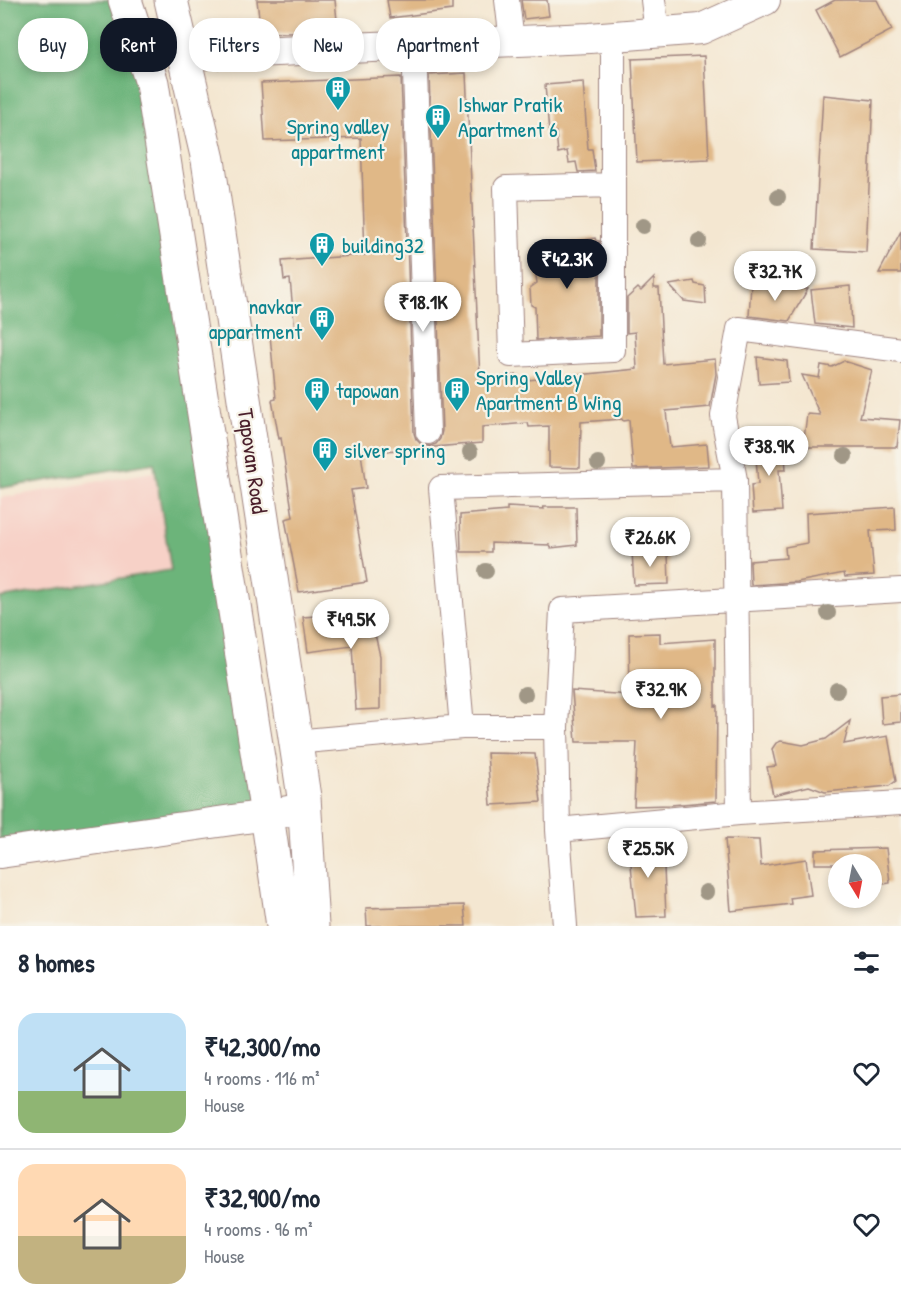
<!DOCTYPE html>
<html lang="en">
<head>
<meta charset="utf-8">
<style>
	body { margin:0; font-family:"Patrick Hand",sans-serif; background:#f6f6f7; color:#1f2937; height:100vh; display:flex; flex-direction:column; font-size:22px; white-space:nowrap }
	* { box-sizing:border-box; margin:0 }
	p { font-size:20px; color:#747a83 }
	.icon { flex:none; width:33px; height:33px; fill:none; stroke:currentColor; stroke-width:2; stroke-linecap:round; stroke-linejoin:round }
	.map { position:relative; height:926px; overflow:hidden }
	.sheet { display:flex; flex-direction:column; background:#fff; flex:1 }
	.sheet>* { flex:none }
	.banner { position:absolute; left:18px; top:18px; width:600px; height:54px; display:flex; gap:12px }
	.needle { width:39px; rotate:170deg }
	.tools { position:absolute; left:828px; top:854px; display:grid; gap:12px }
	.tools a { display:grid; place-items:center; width:54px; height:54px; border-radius:50%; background:#fff; box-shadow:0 3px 9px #0003; font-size:30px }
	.price { position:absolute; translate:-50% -51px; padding:0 14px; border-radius:21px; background:#fff; color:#222; font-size:20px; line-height:39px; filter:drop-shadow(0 2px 3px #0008) }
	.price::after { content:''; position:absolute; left:50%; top:36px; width:18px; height:14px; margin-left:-9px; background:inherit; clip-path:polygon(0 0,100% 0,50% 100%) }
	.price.selected { background:#111827; color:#fff }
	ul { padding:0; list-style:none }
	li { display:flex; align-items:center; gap:18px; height:150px; padding:0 18px }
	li+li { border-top:2px solid #e0e1e3 }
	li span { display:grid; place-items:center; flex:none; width:168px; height:120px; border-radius:18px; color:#555 }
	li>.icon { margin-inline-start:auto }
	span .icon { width:72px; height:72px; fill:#fffc; stroke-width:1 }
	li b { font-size:26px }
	h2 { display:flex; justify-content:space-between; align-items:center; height:72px; padding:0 18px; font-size:26px }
	.pill { padding:0 21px; border-radius:24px; background:#fff; box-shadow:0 3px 9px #0003; font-size:21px; line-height:54px }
	.pill.selected { background:#111827; color:#fff }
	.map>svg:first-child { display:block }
</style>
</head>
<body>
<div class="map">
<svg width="901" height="926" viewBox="0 0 901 926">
	<rect width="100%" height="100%" fill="#f7f3e8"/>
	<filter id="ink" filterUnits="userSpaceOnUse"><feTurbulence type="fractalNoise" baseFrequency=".0167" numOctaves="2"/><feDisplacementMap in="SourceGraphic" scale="12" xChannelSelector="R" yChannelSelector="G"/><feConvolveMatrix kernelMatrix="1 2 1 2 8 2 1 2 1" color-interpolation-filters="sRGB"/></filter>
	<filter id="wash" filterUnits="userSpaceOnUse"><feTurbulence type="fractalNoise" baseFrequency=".008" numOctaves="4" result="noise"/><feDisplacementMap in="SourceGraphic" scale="24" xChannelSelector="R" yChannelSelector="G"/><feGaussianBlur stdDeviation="1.35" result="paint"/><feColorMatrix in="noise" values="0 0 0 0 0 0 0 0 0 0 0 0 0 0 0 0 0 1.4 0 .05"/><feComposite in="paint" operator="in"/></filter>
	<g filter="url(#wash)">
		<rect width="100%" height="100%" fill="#f4e7d1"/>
		<path fill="#f7d1c7" d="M154 472 171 569 0 598V498Z"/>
		<path fill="#6cb47a" stroke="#5b6a52" stroke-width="1.5" d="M0 0H118L162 144 267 815 0 853V598L171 570 154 463 0 488Z"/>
		<g id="blocks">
			<path fill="#e0b887" d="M257 0H335L338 31 261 34Z
				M387 0H452V10L390 18Z
				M521 0H547L549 16 524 19Z
				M835 0H877L892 30 840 57 816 10Z
				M704 56 709 159 637 162 632 59Z
				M466 73 480 379 517 375 518 381 637 369 635 332 627 333V298L638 288 641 291 654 278V288H659L663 364 715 359 716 374 710 407 666 411 670 447 707 444 709 466 633 469 629 420 623 421 622 419 581 422 580 468 549 467V426L529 427 528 423 482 427V443L361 453 366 488 351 490 367 582 299 592 285 519 293 517 281 438 279 439 272 400 276 399 270 335 295 332 290 279 284 280 282 261 365 255 361 138 265 141 261 83 401 77 414 433 416 439 421 444 429 446 436 444 440 439 442 431 429 75Z
				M583 82 588 149H592L595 171 578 172 576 162 569 163 567 151 558 153 556 132H549L545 85Z
				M823 95 873 100 866 252 814 249Z
				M901 231V273H879Z
				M595 238 596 241H599V336L536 340 535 307 531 305 530 288 537 283 532 249Z
				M694 281 695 284 705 286 706 304 684 301 669 285Z
				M751 285 808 289 789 321 749 316Z
				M850 286 852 328 815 324 811 290Z
				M757 357 787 361 789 382 759 384Z
				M844 361 872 370 860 417 900 420 897 447H803L807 414 820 415 802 375 819 378 821 365 832 367Z
				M784 441 786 470H779L782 511 753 513 751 485 758 484 755 444Z
				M507 507 544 509 543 507H576L577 545 551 548 550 545 491 543V552H461L460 515 507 511Z
				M895 507 896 530 870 531 874 575 845 577 844 573 797 582 751 585 750 561 786 558 785 547 807 543 806 513Z
				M632 551 668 553 669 584 634 585Z
				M370 612 380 656V709L356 710 352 646 308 652 303 617Z
				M660 633V643L715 639V706L717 705 716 801 671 805 634 806 637 742H576L572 691 630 695 629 634Z
				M901 694V722L882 724 880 696Z
				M850 721 844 744 888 736 896 781 889 786 825 792 809 786 773 795 767 767 776 766 772 749 776 743 781 741 803 745 826 739Z
				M487 753 535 754 541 802 491 805Z
				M725 839 759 840 761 866 806 859 811 895 790 898 791 904 731 911Z
				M629 843H663L666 916 636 917Z
				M886 848 890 883 872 886V864H815V850Z
				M464 905 466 926H367L366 908Z"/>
		</g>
	</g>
	<g filter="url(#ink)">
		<use href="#blocks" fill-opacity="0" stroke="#9f837e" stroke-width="1.5"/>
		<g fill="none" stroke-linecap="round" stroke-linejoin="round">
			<defs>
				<path id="minor" d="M507 0 512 42
					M653 0 657 33
					M414 46 428 432
					M613 185 506 188 511 355 613 350V37
					M735 480 723 416 739 329 901 350
					M462 727 441 488 735 480 739 813
					M556 727 562 610 901 590
					M294 742 462 727H556L558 830 739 813 901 803
					M558 830 565 926"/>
				<path id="tertiary" d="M183 55 590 38 701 29 765 0
					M0 853 267 815 304 808"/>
				<path id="secondary" d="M125 0 152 83 267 815 283 926
					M171 0 208 160 304 797 312 926"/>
			</defs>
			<use href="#minor" stroke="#9f837e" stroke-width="26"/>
			<use href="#tertiary" stroke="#9f837e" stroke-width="32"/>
			<use href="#secondary" stroke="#9f837e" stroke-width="35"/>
			<use href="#minor" stroke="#fff" stroke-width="24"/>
			<use href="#tertiary" stroke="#fff" stroke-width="30"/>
			<use href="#secondary" stroke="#fff" stroke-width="33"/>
		</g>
		<g fill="#a09786">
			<circle cx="778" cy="197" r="8"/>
			<circle cx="643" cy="226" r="8"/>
			<circle cx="699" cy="241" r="8"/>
			<circle cx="470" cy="452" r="8"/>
			<circle cx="845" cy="456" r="8"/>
			<circle cx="598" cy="463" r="8"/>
			<circle cx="486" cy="571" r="8"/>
			<circle cx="828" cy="613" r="8"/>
			<circle cx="837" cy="690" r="8"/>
			<circle cx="525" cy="694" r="8"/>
			<circle cx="706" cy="892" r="8"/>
		</g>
	</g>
	<defs>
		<symbol id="building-pin" viewBox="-11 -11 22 30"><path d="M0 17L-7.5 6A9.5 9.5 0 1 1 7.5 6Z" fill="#0f9aa8" stroke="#f7f3e8"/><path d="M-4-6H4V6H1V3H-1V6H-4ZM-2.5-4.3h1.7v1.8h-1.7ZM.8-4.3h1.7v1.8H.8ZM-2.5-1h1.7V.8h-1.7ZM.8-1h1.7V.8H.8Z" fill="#fff"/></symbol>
	</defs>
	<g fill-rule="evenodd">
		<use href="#building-pin" x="323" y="74" width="30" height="40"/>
		<use href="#building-pin" x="423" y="102" width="30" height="40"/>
		<use href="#building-pin" x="307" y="230" width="30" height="40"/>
		<use href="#building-pin" x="307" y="304" width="30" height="40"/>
		<use href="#building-pin" x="302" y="375" width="30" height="40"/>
		<use href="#building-pin" x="442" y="375" width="30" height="40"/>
		<use href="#building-pin" x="310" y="435" width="30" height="40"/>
	</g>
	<g text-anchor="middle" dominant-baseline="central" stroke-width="4.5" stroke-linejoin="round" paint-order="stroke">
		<g font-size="22" fill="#0d838f" stroke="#f7f3e8" text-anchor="start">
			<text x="458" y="104">Ishwar Pratik<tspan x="458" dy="25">Apartment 6</tspan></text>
			<text x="338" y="126" text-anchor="middle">Spring valley<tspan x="338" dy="25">appartment</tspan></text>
			<text x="342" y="245">building32</text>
			<text x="302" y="306" text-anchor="end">navkar<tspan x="302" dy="25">appartment</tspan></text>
			<text x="476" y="377">Spring Valley<tspan x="476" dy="25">Apartment B Wing</tspan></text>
			<text x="336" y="390">tapowan</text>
			<text x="344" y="450">silver spring</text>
		</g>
		<g font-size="22" fill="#4a1f2b" stroke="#f7f3e8">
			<text transform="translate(253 461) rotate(82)">Tapovan Road</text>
		</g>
	</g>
</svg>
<div class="tools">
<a><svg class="needle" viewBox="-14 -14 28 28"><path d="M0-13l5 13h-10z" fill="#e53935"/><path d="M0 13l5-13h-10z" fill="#747a83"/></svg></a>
</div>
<b class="price selected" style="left:567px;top:290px">₹42.3K</b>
<b class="price" style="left:775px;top:302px">₹32.7K</b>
<b class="price" style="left:423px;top:333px">₹18.1K</b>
<b class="price" style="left:769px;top:477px">₹38.9K</b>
<b class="price" style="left:650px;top:568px">₹26.6K</b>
<b class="price" style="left:351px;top:650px">₹49.5K</b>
<b class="price" style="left:661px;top:720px">₹32.9K</b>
<b class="price" style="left:648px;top:879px">₹25.5K</b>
<div class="banner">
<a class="pill">Buy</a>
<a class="pill selected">Rent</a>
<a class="pill">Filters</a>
<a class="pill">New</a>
<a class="pill">Apartment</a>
</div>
</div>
<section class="sheet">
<h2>8 homes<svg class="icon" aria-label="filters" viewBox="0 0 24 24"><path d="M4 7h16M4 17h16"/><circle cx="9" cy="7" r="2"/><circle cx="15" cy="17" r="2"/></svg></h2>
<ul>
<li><span style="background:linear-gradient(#bfe0f5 65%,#8fb573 0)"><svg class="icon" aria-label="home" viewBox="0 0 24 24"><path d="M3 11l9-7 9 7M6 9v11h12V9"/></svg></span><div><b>₹42,300/mo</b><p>4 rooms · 116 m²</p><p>House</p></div><svg class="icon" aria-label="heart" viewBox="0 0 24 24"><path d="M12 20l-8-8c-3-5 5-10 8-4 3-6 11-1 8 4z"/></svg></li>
<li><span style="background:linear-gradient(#ffd9b3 60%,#c2b280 0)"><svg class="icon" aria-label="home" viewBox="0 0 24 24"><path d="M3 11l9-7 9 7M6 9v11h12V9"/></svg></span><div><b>₹32,900/mo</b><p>4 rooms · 96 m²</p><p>House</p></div><svg class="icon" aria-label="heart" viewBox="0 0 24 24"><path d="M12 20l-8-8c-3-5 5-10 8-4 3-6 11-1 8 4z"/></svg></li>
</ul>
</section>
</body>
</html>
